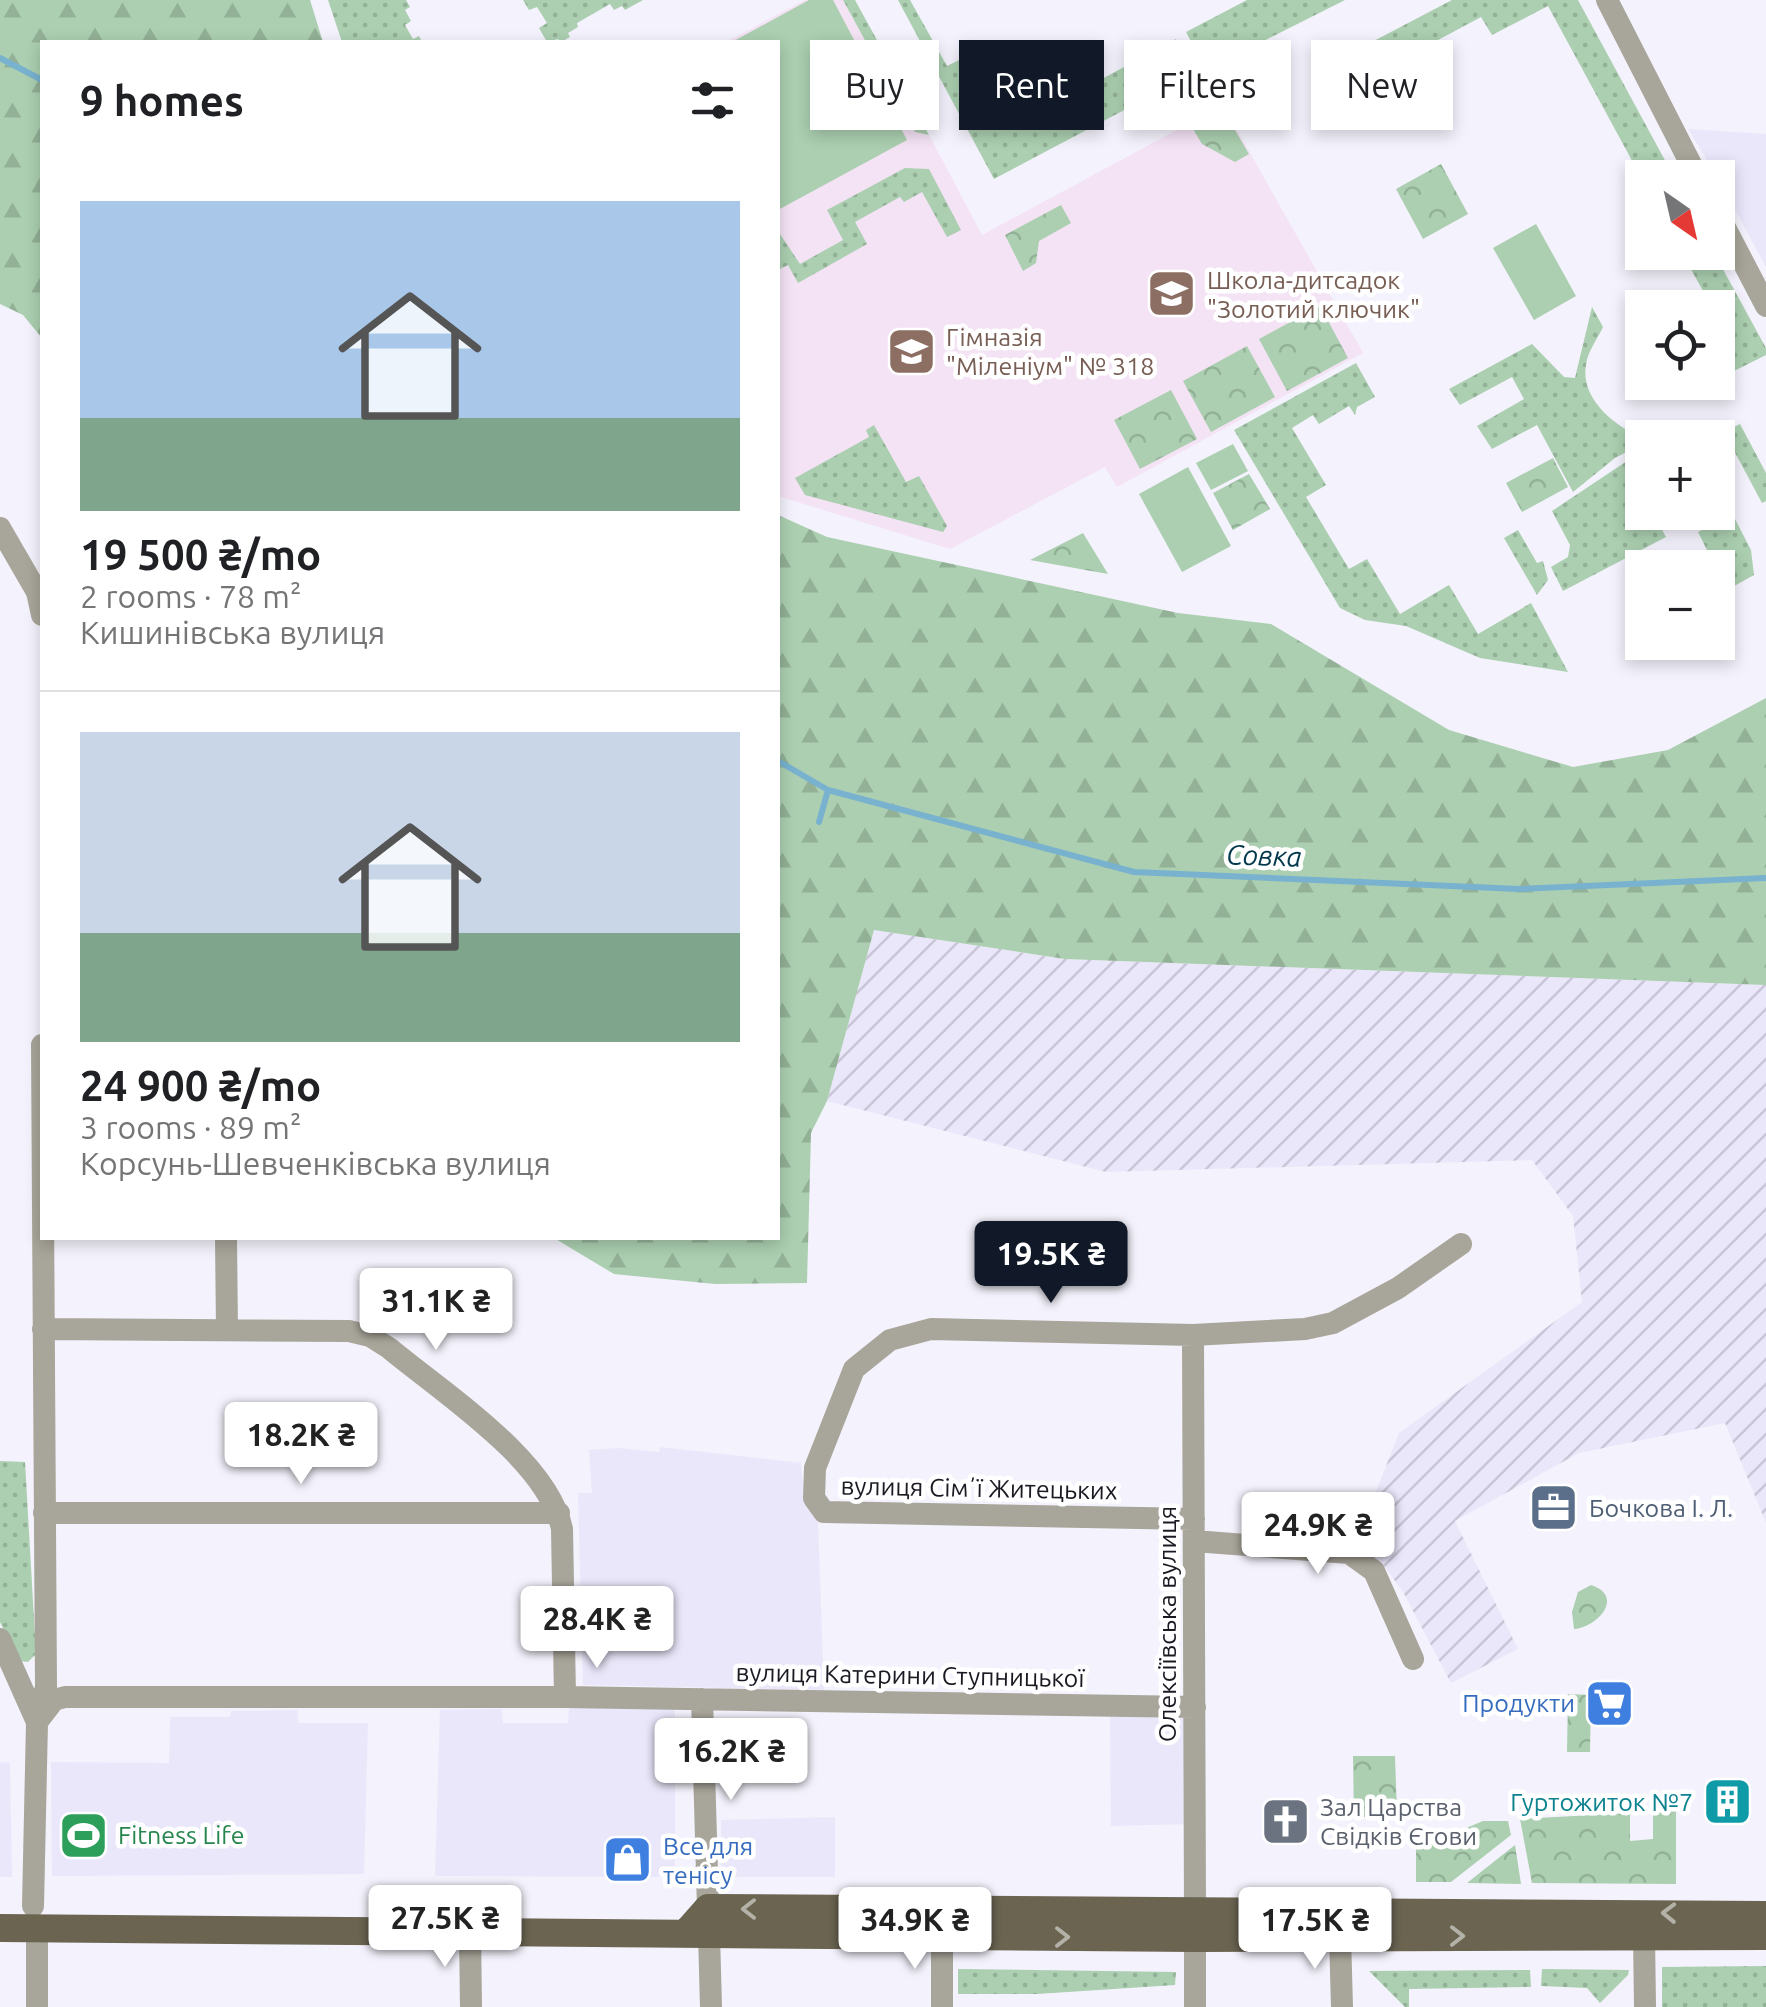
<!DOCTYPE html>
<html lang="en">
<head>
<meta charset="utf-8">
<style>
	body { margin:0; font-family:Ubuntu,sans-serif; background:#f2f2f2; color:#202124; height:100vh; display:flex; flex-direction:column; font-size:38px; white-space:nowrap }
	* { box-sizing:border-box; margin:0 }
	p { font-size:32px; color:#757577 }
	.icon { flex:none; width:55px; height:55px; fill:none; stroke:currentColor; stroke-width:2; stroke-linecap:round; stroke-linejoin:round }
	.map { position:relative; flex:1; overflow:hidden }
	.details { position:absolute; left:40px; top:40px; width:740px; height:1200px; display:flex; flex-direction:column; background:#fff; border-radius:0px; box-shadow:0 5px 15px #0003 }
	.details>* { flex:none }
	.guide { position:absolute; left:810px; top:40px; width:805px; height:90px; display:flex; gap:20px }
	.needle { width:65px; rotate:146deg }
	.buttons { position:absolute; left:1625px; top:160px; display:grid; gap:20px }
	.buttons a { display:grid; place-items:center; width:110px; height:110px; border-radius:0px; background:#fff; box-shadow:0 5px 15px #0003; font-size:50px }
	.price { position:absolute; translate:-50% -85px; padding:0 22px; border-radius:10px; background:#fff; color:#222; font-size:32px; line-height:65px; filter:drop-shadow(0 2px 5px #0008) }
	.price::after { content:''; position:absolute; left:50%; top:60px; width:30px; height:22px; margin-left:-15px; background:inherit; clip-path:polygon(0 0,100% 0,50% 100%) }
	.price.current { background:#111827; color:#fff }
	ul { padding:0; list-style:none }
	li { display:grid; align-content:center; gap:20px; height:530px; padding:0 40px }
	li+li { border-top:2px solid #e0e0e0 }
	li span { display:grid; place-items:center; height:310px; border-radius:0px; color:#555 }
	li>.icon { margin-inline-start:auto }
	span .icon { width:180px; height:180px; fill:#fffc; stroke-width:1 }
	li b { font-size:42px }
	h2 { display:flex; justify-content:space-between; align-items:center; height:120px; padding:0 40px; font-size:42px }
	.tag { padding:0 35px; border-radius:0px; background:#fff; box-shadow:0 5px 15px #0003; font-size:35px; line-height:90px }
	.tag.current { background:#111827; color:#fff }
	.map>svg:first-child { display:block }
</style>
</head>
<body>
<div class="map">
<svg width="1766" height="2007" viewBox="0 0 1766 2007">
	<defs>
		<pattern id="industrial-furrows" width="10" height="10" patternUnits="userSpaceOnUse" patternTransform="scale(2.5)"><rect width="10" height="10" fill="#ebe7fb"/><path d="M-1 1l2-2M0 10L10 0M9 11l2-2" fill="none" stroke="#c9c6d7"/></pattern>
		<pattern id="grass-dots" width="8" height="8" patternUnits="userSpaceOnUse" patternTransform="scale(2.5)"><rect width="8" height="8" fill="#abcfb0"/><path d="M2 2h.1M6 6h.1" fill="none" stroke="#93b197" stroke-width="1.8" stroke-linecap="round"/></pattern>
		<pattern id="forest-firs" width="22" height="20" patternUnits="userSpaceOnUse" patternTransform="scale(2.5)"><rect width="22" height="20" fill="#abcfb0"/><path d="M5 1l3.5 6h-7zM16 11l3.5 6h-7z" fill="#93b197"/></pattern>
		<pattern id="park-crowns" width="20" height="18" patternUnits="userSpaceOnUse" patternTransform="scale(2.5)"><rect width="20" height="18" fill="#abcfb0"/><path d="M2 6a3 3 0 1 1 6 0M12 15a3 3 0 1 1 6 0" fill="none" stroke="#93b197"/></pattern>
	</defs>
	<rect width="100%" height="100%" fill="#f4f2fc"/>
	<path fill="#ebe7fb" d="M1688 129 1766 134V267L1718 178Z
		M660 1447 801 1463 805 1501 818 1522 824 1690 583 1685 578 1493H592L589 1450 618 1448 659 1452Z
		M675 1707V1877L435 1876 440 1710 502 1709 503 1723H568L569 1708Z
		M297 1710 298 1723H368L364 1874 52 1876 51 1762 169 1763 170 1717H230L231 1711Z
		M1110 1713 1186 1714 1191 1824 1111 1826Z
		M0 1762 10 1763 12 1877H0Z
		M835 1817V1877H721V1820Z"/>
	<path fill="url(#industrial-furrows)" d="M874 930 1065 959 1766 985V1523L1725 1423 1579 1453 1455 1521 1518 1649 1451 1683 1403 1592 1385 1567 1355 1545 1399 1433 1582 1302 1573 1216 1532 1160 1106 1172 827 1101Z"/>
	<path fill="#f4e3f5" d="M805 0H843L915 132 929 135 982 235 1223 105 1363 353 1117 487 1105 467 950 549 778 496V42H726Z"/>
	<path fill="url(#grass-dots)" d="M328 0H406L410 7 405 10 411 21 405 25 413 39 419 36 422 42H342Z
		M523 0H643L625 10 622 6 614 10 610 4 577 23 578 27 568 33 570 37 561 42 558 39 547 42 539 28 547 23 537 7 529 10Z
		M843 0H855L929 135 915 132Z
		M898 0H910L947 66 979 50 1020 123 1176 39 1194 74 1172 86 1167 78 1176 72 1167 55 1143 68 1151 86 1160 81 1164 89 994 179Z
		M1247 0H1345L1206 70 1186 32Z
		M1452 0H1578L1674 177 1642 179 1548 6 1492 35 1481 17 1341 92 1326 66Z
		M905 168 929 169 961 230 947 237 922 192 904 202 900 197 855 222 867 244 798 283 788 265 778 270V231L800 264 843 240 827 210Z
		M1682 253H1714L1766 348V355L1718 379V308L1690 307 1707 298Z
		M1592 307 1603 327C1598 338 1587 352 1586 365 1580 399 1615 426 1642 438V444L1615 458 1573 492 1537 425 1492 449 1477 426 1524 399 1512 377 1460 405 1449 389 1532 344 1564 377 1575 378Z
		M1356 363 1375 397 1357 407 1355 415 1349 406 1319 424 1313 415 1292 428 1326 485 1306 497 1349 569 1367 559 1400 614 1449 585 1478 634 1531 603 1568 672 1480 658 1406 626 1365 620 1340 608 1234 430Z
		M1740 424 1766 473V501L1762 503 1724 432Z
		M874 425 906 482 919 476 947 526 943 532 805 495 795 478 869 437 866 430Z
		M1627 461 1642 492V512L1653 513 1666 537 1563 591 1551 567 1568 557 1570 545 1552 511Z
		M1718 486 1751 550 1754 575 1727 590 1698 532 1713 524 1708 513 1718 512Z
		M1518 530 1537 563 1543 561 1548 580 1537 595 1504 538Z
		M0 1461 25 1462 36 1654 28 1662 19 1661 0 1622Z
		M1766 1966V2007H1662V1967Z
		M1542 1969 1629 1970 1628 1975 1600 2003 1587 1988 1541 1986Z
		M958 1970V1969L1176 1972 1175 1985 1037 1994H958Z
		M1530 1970 1531 1987 1409 1989V2007H1405L1369 1971Z"/>
	<path fill="url(#forest-firs)" d="M0 0H310L323 42H42V338L23 315 0 304Z
		M778 515 827 537 1178 613 1271 624 1449 730 1573 767 1668 750 1766 698V985L1065 959 874 930 827 1101 811 1133 807 1283 715 1284 614 1274 554 1238H778Z"/>
	<path fill="url(#park-crowns)" d="M1221 106 1249 154 1235 162 1202 144 1190 124Z
		M1441 164 1468 214 1423 239 1396 189Z
		M1061 205 1071 223 1039 241 1036 263 1023 271 1005 235Z
		M1320 306 1348 358 1287 391 1259 339Z
		M1247 346 1275 397 1211 432 1183 381Z
		M1171 390 1197 439 1140 469 1114 420Z
		M1553 458 1568 487 1522 512 1506 483Z
		M1249 474 1270 509 1233 530 1213 493Z
		M1083 533 1108 574 1030 560Z
		M1591 1585C1625 1596 1598 1627 1574 1629L1572 1612 1578 1592Z
		M1568 1694 1591 1695 1590 1752H1567Z
		M1353 1756H1395L1397 1814 1354 1818Z
		M1653 1809H1676V1884L1532 1883 1520 1819 1630 1813V1841L1653 1839Z
		M1483 1821H1508L1511 1835 1451 1882H1416V1849Z
		M1515 1845 1521 1884 1467 1883Z"/>
	<path fill="#abcfb0" d="M809 0H833L907 140 778 210V42H732Z
		M1536 224 1576 296 1534 320 1493 248Z
		M1233 444 1248 471 1211 490 1196 463Z
		M1188 467 1231 546 1182 572 1139 494Z"/>
	<g fill="none" stroke-linecap="round" stroke-linejoin="round">
		<path stroke="#78b2cf" stroke-width="6" d="M0 58 42 80
			M778 761 828 790 1134 872 1519 889 1766 878
			M819 822 828 790"/>
		<path stroke="#a8a59a" stroke-width="22" d="M1607 0 1698 178
			M1718 214 1766 306
			M0 528 37 592 42 615
			M226 1238 227 1330
			M43 1329 349 1331 370 1336 389 1348C443 1393 548 1460 562 1529L565 1697
			M1193 1335 1195 1912
			M44 1513H559
			M1194 1519 824 1512 814 1498 815 1468 854 1369 890 1340 931 1329 1193 1335 1305 1329 1333 1323 1398 1288 1461 1244
			M1194 1541 1349 1553 1374 1571 1413 1659
			M0 1639 37 1722
			M702 1699 708 1908
			M37 1722 54 1700 65 1697H565L1195 1707
			M33 1906 37 1722 46 1687 42 1045
			M470 1932 471 2007
			M709 1934 711 2007
			M1644 1935 1645 2007
			M942 1936V2007
			M1340 1936 1342 2007
			M1195 1938V2007
			M37 2007V1928"/>
		<path stroke="#6a6451" stroke-width="28" d="M0 1928 1195 1938 1766 1936
			M685 1934 708 1908 1766 1915"/>
	</g>
	<defs><path id="oneway-chevron" d="M-2-3.5L2.5 0L-2 3.5" fill="none" stroke-width="1.6" stroke-linecap="round" stroke-linejoin="round" transform="scale(2.5)"/></defs>
	<g stroke="#b4b2a8">
		<use href="#oneway-chevron" transform="translate(749 1909) rotate(-180)"/>
		<use href="#oneway-chevron" transform="translate(1669 1913) rotate(-179)"/>
		<use href="#oneway-chevron" transform="translate(1457 1936)"/>
		<use href="#oneway-chevron" transform="translate(1062 1937)"/>
	</g>
	<defs>
		<symbol id="school-square" viewBox="-11 -11 22 22"><rect x="-9" y="-9" width="18" height="18" rx="4" fill="#8d6e63" stroke="#fff"/><path d="M0-5L7-2L0 1L-7-2ZM-4 1L0 2.5L4 1V4Q0 6-4 4Z" fill="#fff"/></symbol>
		<symbol id="office-square" viewBox="-11 -11 22 22"><rect x="-9" y="-9" width="18" height="18" rx="4" fill="#5c6f8a" stroke="#fff"/><path d="M-6-3h4V-5.5h4V-3h4V5H-6ZM-1-4.5V-3h2v-1.5ZM-6 0V1H6V0Z" fill="#fff"/></symbol>
		<symbol id="supermarket-square" viewBox="-11 -11 22 22"><rect x="-9" y="-9" width="18" height="18" rx="4" fill="#3f7fe0" stroke="#fff"/><path d="M-6-5.5h2.5l.6 2H6L4.5 2H-2.5L-4.4-4H-6ZM-1.5 3.2a1.3 1.3 0 1 0 .1 0ZM3 3.2a1.3 1.3 0 1 0 .1 0Z" fill="#fff"/></symbol>
		<symbol id="building-square" viewBox="-11 -11 22 22"><rect x="-9" y="-9" width="18" height="18" rx="4" fill="#0f9aa8" stroke="#fff"/><path d="M-4-6H4V6H1V3H-1V6H-4ZM-2.5-4.3h1.7v1.8h-1.7ZM.8-4.3h1.7v1.8H.8ZM-2.5-1h1.7V.8h-1.7ZM.8-1h1.7V.8H.8Z" fill="#fff"/></symbol>
		<symbol id="church-square" viewBox="-11 -11 22 22"><rect x="-9" y="-9" width="18" height="18" rx="4" fill="#6b7280" stroke="#fff"/><path d="M-1.2-6h2.4v3.5h3.3v2.4h-3.3V6h-2.4V-.1h-3.3v-2.4h3.3Z" fill="#fff"/></symbol>
		<symbol id="stadium-square" viewBox="-11 -11 22 22"><rect x="-9" y="-9" width="18" height="18" rx="4" fill="#2e9e5b" stroke="#fff"/><path d="M0-5a6.5 5 0 1 0 0 10a6.5 5 0 1 0 0-10ZM-3.5-1.8h7v3.6h-7Z" fill="#fff"/></symbol>
		<symbol id="shop-square" viewBox="-11 -11 22 22"><rect x="-9" y="-9" width="18" height="18" rx="4" fill="#3f7fe0" stroke="#fff"/><path d="M-5-2.5h2.3a2.7 3.5 0 0 1 5.4 0H5L5.5 6h-11ZM-1.5-2.5h3a1.5 2.3 0 0 0-3 0Z" fill="#fff"/></symbol>
	</defs>
	<g fill-rule="evenodd">
		<use href="#school-square" x="1144" y="266" width="55" height="55"/>
		<use href="#school-square" x="884" y="324" width="55" height="55"/>
		<use href="#office-square" x="1526" y="1480" width="55" height="55"/>
		<use href="#supermarket-square" x="1582" y="1676" width="55" height="55"/>
		<use href="#building-square" x="1700" y="1774" width="55" height="55"/>
		<use href="#church-square" x="1258" y="1794" width="55" height="55"/>
		<use href="#stadium-square" x="56" y="1808" width="55" height="55"/>
		<use href="#shop-square" x="600" y="1832" width="55" height="55"/>
	</g>
	<g text-anchor="middle" dominant-baseline="central" stroke-width="9" stroke-linejoin="round" paint-order="stroke">
		<g font-size="25" fill="#785e54" stroke="#fff" text-anchor="start">
			<text x="1207" y="280">Школа-дитсадок<tspan x="1207" dy="29">"Золотий ключик"</tspan></text>
			<text x="946" y="337">Гімназія<tspan x="946" dy="29">"Міленіум" № 318</tspan></text>
		</g>
		<g font-size="25" fill="#1b1922" stroke="#fff">
			<text transform="translate(979 1488) rotate(1)">вулиця Сімʼї Житецьких</text>
			<text transform="translate(1167 1624) rotate(-90)">Олексіївська вулиця</text>
			<text transform="translate(910 1675) rotate(1)">вулиця Катерини Ступницької</text>
		</g>
		<g font-size="25" fill="#4e5e75" stroke="#fff" text-anchor="start">
			<text x="1589" y="1508">Бочкова І. Л.</text>
		</g>
		<g font-size="25" fill="#366cbe" stroke="#fff" text-anchor="end">
			<text x="1575" y="1703">Продукти</text>
			<text x="663" y="1846" text-anchor="start">Все для<tspan x="663" dy="29">тенісу</tspan></text>
		</g>
		<g font-size="25" fill="#0d838f" stroke="#fff" text-anchor="end">
			<text x="1693" y="1802">Гуртожиток №7</text>
		</g>
		<g font-size="25" fill="#5b616d" stroke="#fff" text-anchor="start">
			<text x="1320" y="1807">Зал Царства<tspan x="1320" dy="29">Свідків Єгови</tspan></text>
		</g>
		<g font-size="25" fill="#27864d" stroke="#fff" text-anchor="start">
			<text x="118" y="1835">Fitness Life</text>
		</g>
		<g font-size="28" font-style="italic" fill="#04384d" stroke="#fff">
			<text transform="translate(1264 855) rotate(2)">Совка</text>
		</g>
	</g>
</svg>
<div class="buttons">
<a><svg class="needle" viewBox="-14 -14 28 28"><path d="M0-13l5 13h-10z" fill="#e53935"/><path d="M0 13l5-13h-10z" fill="#757577"/></svg></a>
<a><svg class="icon" aria-label="locate" viewBox="0 0 24 24"><circle cx="12" cy="12" r="6"/><path d="M12 2v4M12 18v4M2 12h4M18 12h4"/></svg></a>
<a>+</a>
<a>−</a>
</div>
<b class="price current" style="left:1051px;top:1306px">19.5K ₴</b>
<b class="price" style="left:436px;top:1353px">31.1K ₴</b>
<b class="price" style="left:301px;top:1487px">18.2K ₴</b>
<b class="price" style="left:1318px;top:1577px">24.9K ₴</b>
<b class="price" style="left:597px;top:1671px">28.4K ₴</b>
<b class="price" style="left:731px;top:1803px">16.2K ₴</b>
<b class="price" style="left:445px;top:1970px">27.5K ₴</b>
<b class="price" style="left:915px;top:1972px">34.9K ₴</b>
<b class="price" style="left:1315px;top:1972px">17.5K ₴</b>
<div class="guide">
<a class="tag">Buy</a>
<a class="tag current">Rent</a>
<a class="tag">Filters</a>
<a class="tag">New</a>
</div>
<section class="details">
<h2>9 homes<svg class="icon" aria-label="filters" viewBox="0 0 24 24"><path d="M4 7h16M4 17h16"/><circle cx="9" cy="7" r="2"/><circle cx="15" cy="17" r="2"/></svg></h2>
<ul>
<li><span style="background:linear-gradient(#a9c7e8 70%,#7fa58c 0)"><svg class="icon" aria-label="home" viewBox="0 0 24 24"><path d="M3 11l9-7 9 7M6 9v11h12V9"/></svg></span><div><b>19 500 ₴/mo</b><p>2 rooms · 78 m²</p><p>Кишинівська вулиця</p></div></li>
<li><span style="background:linear-gradient(#c9d6e8 65%,#7fa58c 0)"><svg class="icon" aria-label="home" viewBox="0 0 24 24"><path d="M3 11l9-7 9 7M6 9v11h12V9"/></svg></span><div><b>24 900 ₴/mo</b><p>3 rooms · 89 m²</p><p>Корсунь-Шевченківська вулиця</p></div></li>
</ul>
</section>
</div>
</body>
</html>
